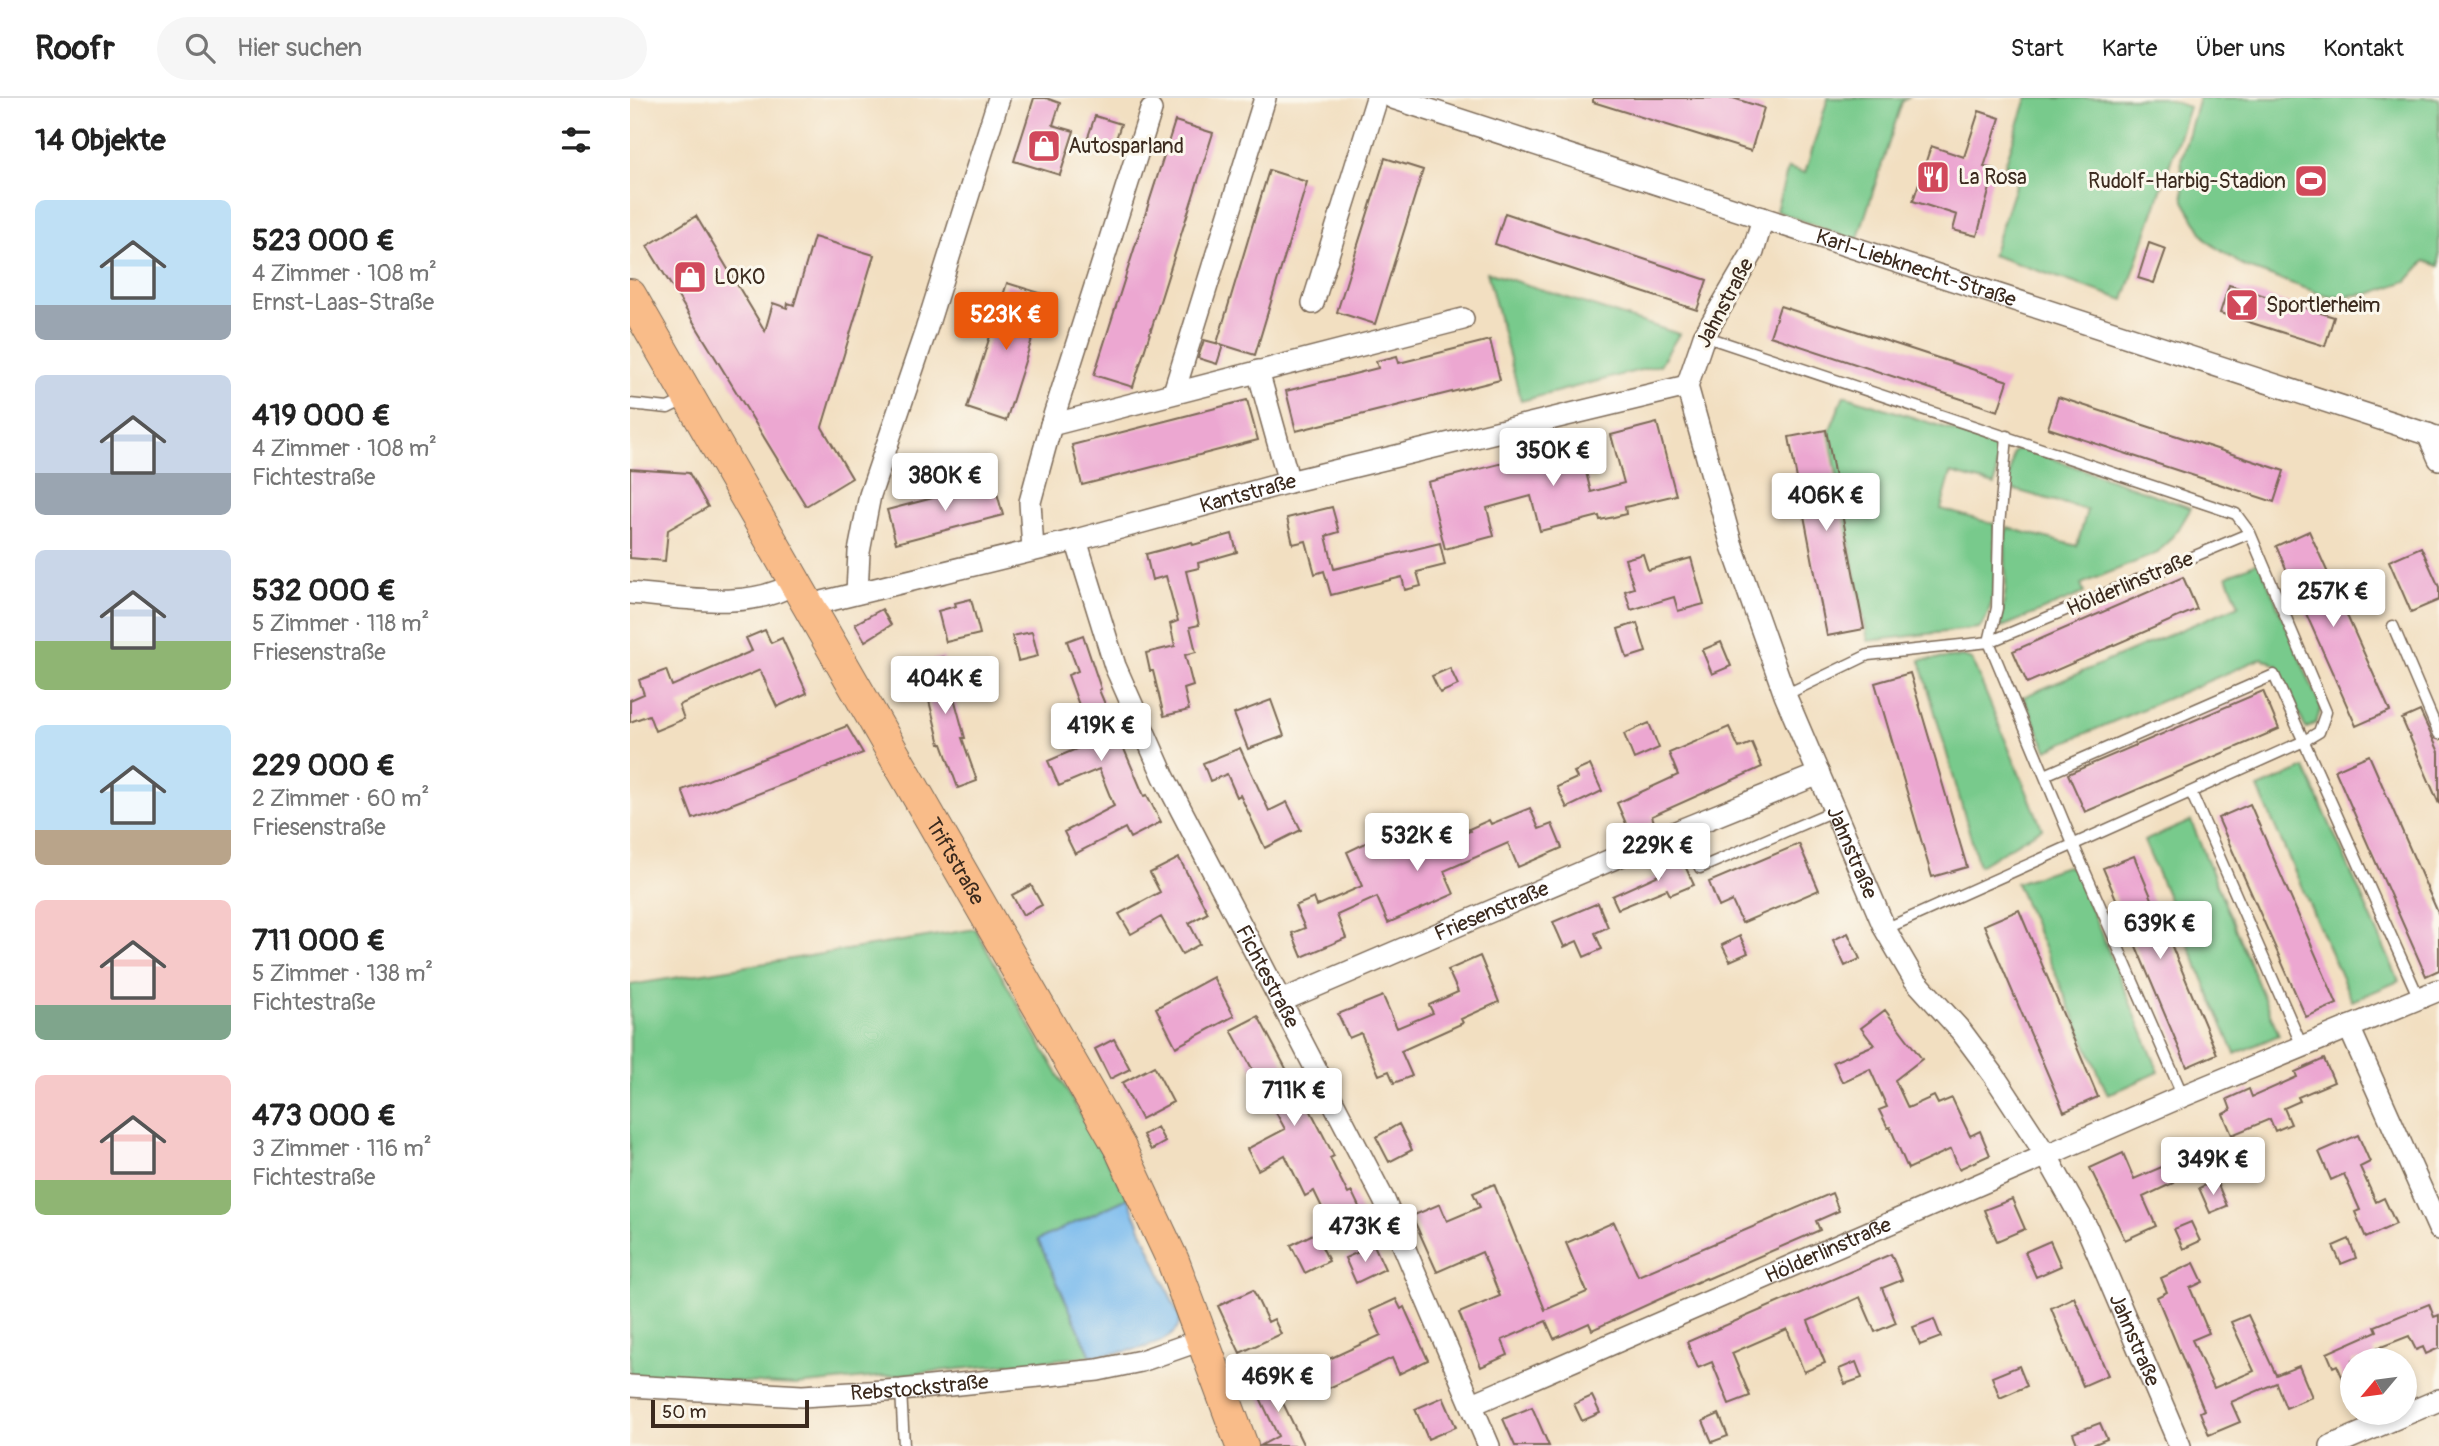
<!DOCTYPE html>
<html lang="de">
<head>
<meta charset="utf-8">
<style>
	body { margin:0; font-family:Pangolin,sans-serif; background:#f6f6f6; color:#222; height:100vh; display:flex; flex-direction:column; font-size:26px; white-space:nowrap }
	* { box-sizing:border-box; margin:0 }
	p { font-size:23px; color:#767676 }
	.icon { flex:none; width:38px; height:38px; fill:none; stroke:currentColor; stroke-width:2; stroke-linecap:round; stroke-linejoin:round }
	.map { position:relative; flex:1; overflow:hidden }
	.panel { display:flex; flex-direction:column; background:#fff; width:630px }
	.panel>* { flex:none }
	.needle { width:46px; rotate:241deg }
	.controls { position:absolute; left:1710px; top:1250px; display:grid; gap:14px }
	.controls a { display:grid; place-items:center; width:77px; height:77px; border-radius:50%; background:#fff; box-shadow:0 4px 10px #0003; font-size:35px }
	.scale { position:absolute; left:21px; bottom:18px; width:158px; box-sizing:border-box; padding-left:7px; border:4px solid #3b2a1e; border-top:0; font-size:19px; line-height:24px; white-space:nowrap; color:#3b2a1e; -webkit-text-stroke:5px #fbf7ec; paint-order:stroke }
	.price { position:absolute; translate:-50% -60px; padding:0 16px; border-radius:7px; background:#fff; color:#222; font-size:23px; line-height:46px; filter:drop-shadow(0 2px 4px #0008) }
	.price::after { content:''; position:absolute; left:50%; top:42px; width:21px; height:16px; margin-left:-10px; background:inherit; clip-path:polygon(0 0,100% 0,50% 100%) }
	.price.current { background:#ea580c; color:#fff }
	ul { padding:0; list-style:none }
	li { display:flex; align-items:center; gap:21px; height:175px; padding:0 35px }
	li span { display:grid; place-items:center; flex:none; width:196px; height:140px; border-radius:10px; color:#555 }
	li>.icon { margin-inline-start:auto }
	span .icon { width:84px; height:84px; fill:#fffc; stroke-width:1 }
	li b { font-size:30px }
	h2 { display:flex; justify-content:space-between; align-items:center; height:84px; padding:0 35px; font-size:30px }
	header { display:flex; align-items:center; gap:42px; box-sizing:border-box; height:98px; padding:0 35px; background:#fff; border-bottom:2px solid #e0e0e0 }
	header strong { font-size:33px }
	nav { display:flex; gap:38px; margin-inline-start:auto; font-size:24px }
	.search { width:490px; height:63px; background:#f6f6f6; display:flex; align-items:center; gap:18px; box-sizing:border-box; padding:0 24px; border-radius:38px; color:#767676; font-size:26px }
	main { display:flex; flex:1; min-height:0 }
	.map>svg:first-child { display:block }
</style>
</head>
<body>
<header>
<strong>Roofr</strong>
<div class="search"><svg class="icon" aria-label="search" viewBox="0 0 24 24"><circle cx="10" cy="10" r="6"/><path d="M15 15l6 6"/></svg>Hier suchen</div>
<nav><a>Start</a><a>Karte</a><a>Über uns</a><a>Kontakt</a></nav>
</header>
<main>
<section class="panel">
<h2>14 Objekte<svg class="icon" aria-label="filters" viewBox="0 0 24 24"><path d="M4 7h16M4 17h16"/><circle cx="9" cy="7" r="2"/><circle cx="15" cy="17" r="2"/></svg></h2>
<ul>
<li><span style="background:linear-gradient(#bfe0f5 75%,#9aa5b1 0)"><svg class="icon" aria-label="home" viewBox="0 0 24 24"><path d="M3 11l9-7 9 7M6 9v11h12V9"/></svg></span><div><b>523 000 €</b><p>4 Zimmer · 108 m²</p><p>Ernst-Laas-Straße</p></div></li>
<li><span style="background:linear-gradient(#c9d6e8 70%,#9aa5b1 0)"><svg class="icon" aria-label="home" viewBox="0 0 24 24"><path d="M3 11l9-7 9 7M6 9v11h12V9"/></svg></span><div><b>419 000 €</b><p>4 Zimmer · 108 m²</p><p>Fichtestraße</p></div></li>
<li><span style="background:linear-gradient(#c9d6e8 65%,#8fb573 0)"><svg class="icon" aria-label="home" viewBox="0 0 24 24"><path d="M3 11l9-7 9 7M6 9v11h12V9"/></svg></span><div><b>532 000 €</b><p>5 Zimmer · 118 m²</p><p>Friesenstraße</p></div></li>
<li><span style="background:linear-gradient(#bfe0f5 75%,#b9a48a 0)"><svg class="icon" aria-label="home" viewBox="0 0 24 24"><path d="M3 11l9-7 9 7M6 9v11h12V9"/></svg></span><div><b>229 000 €</b><p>2 Zimmer · 60 m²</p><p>Friesenstraße</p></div></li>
<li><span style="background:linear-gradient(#f6c9c9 75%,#7fa58c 0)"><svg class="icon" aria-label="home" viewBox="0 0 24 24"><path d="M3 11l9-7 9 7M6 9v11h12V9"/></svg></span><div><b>711 000 €</b><p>5 Zimmer · 138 m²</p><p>Fichtestraße</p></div></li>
<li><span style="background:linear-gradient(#f6c9c9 75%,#8fb573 0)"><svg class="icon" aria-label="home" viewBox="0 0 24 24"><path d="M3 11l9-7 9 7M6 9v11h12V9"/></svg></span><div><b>473 000 €</b><p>3 Zimmer · 116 m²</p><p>Fichtestraße</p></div></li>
</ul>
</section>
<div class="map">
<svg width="1809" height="1348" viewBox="0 0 1809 1348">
	<rect width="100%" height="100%" fill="#fbf7ec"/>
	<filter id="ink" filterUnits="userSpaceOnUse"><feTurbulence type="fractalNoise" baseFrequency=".0143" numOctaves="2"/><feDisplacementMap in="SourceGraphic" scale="14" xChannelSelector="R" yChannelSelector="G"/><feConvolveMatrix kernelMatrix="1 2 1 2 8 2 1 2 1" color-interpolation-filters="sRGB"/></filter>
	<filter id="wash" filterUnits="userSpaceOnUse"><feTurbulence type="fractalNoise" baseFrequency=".00686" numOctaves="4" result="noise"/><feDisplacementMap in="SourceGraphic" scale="28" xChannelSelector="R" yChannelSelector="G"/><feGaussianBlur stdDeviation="1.57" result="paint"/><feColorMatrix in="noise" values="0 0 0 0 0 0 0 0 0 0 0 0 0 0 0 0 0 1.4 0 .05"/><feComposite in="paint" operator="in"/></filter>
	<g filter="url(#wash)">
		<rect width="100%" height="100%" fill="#f2dfc1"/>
		<path fill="#78ca8c" stroke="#5a7a55" stroke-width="2" d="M1198 0H1278L1272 4 1227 143 1146 113 1158 70 1175 75Z
			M1397 0H1533L1559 9 1494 202 1362 157 1390 73 1375 67Z
			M1569 0H1809V168L1795 163 1777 183 1739 196 1700 199 1615 169 1577 143 1554 103 1551 62Z
			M857 174 1049 236 1030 267 891 303Z
			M1214 297 1362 345 1368 351 1365 387 1321 375 1311 411 1364 426C1365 452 1369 511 1349 530L1238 543 1199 334Z
			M1390 349 1561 410 1548 432 1528 455 1451 486 1454 495 1370 530 1376 489 1375 436 1378 430 1447 448 1457 412 1378 390 1383 355Z
			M1629 464 1691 610 1686 625 1676 631 1647 567 1632 560 1417 652 1393 599 1609 507 1597 478Z
			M1333 559 1342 562 1412 730 1349 768 1290 562Z
			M1675 670 1769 883 1722 903 1628 690Z
			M1561 723 1649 937 1605 956 1514 743Z
			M1436 768 1444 770 1529 974 1478 997 1386 785Z
			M345 831 498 1100 408 1142 461 1258 166 1287 0 1278V887Z"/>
		<path fill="#78baed" stroke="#5a7286" stroke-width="2" d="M498 1100 550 1221C548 1251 484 1255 461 1258L408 1142Z"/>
		<g id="blocks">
			<path fill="#eca7d1" d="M404 0H416L430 5 423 27 444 33 430 77 384 63Z
				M963 0H1103L1134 10 1121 53 963 4Z
				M1349 13 1370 20 1354 69 1365 71 1347 138 1323 132 1327 117 1283 103 1301 48 1334 59Z
				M465 18 491 26 483 50 457 42Z
				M545 23 583 35 503 289 464 277Z
				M755 60 793 72 745 226 707 214Z
				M639 72 677 84 625 257 587 245Z
				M875 115 1077 182 1067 212 865 146Z
				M66 118 135 233 143 205 157 210 158 205 164 207 184 139 244 157 192 329 222 380 176 408 17 148Z
				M1519 145 1536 151 1524 185 1508 180Z
				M377 185 416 197 376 323 337 310Z
				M1599 187 1704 219 1695 248 1590 215Z
				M1150 208 1378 283 1368 313 1140 238Z
				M574 242 593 247 587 266 568 260Z
				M860 242 870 282 666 333 656 293 748 270 746 263 759 260 767 258 769 265Z
				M1428 299 1654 373 1644 404 1418 330Z
				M617 302 628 342 452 387 442 347Z
				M1027 325 1046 397 995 409 996 416 984 419 970 422 969 418 910 433 901 398 857 410 864 438 815 451 798 384 949 346 961 394 994 385 981 337Z
				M1196 332 1234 531 1197 538 1159 339Z
				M0 371 59 375 78 409 38 432 35 463 0 460Z
				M364 384 373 417 266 445 257 412Z
				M702 409 709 434 696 438 704 471 810 445 815 467 787 474 791 488 775 492 772 479 701 497 694 473 685 476 676 443 663 446 657 420Z
				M1679 433 1760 613 1726 628 1646 448Z
				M602 436 607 454 568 465 569 470 556 473 569 527 560 529 566 554 555 557 563 588 554 591 559 612 534 618 523 573H520L516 555 545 548 540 526 548 523 536 478 522 482 516 456 562 444 563 447Z
				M1791 449 1809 489V502L1781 514 1759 463Z
				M1013 456 1018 472 1061 460 1074 506 1048 513 1044 499 1001 512 995 493 1004 490 995 461Z
				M1553 479 1567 511 1397 585 1383 553Z
				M341 501 350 536 316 544 308 513 326 508 325 505Z
				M252 511 261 527 235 543 225 526Z
				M1007 525 1016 554 997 560 988 531Z
				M135 532 141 545 152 540 177 595 147 609 130 572 49 607 54 621 25 633 19 617 0 624V602L14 596 9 582 36 572 42 588 122 553 116 540Z
				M402 534 408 558 388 563 382 538Z
				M453 537 471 591 469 592 514 698 517 697 531 724 500 740 495 730 445 756 434 734 484 708 469 671 429 688 418 663 458 646 452 631 457 629 438 577 448 573 437 543Z
				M1091 544 1101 568 1082 576 1072 552Z
				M313 559 335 640H332L347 683 328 690 312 646H310L296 591 285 594 279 568Z
				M820 570 828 587 810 595 802 578Z
				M1280 575 1337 769 1302 779 1245 585Z
				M1633 593 1649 631 1455 714 1438 676Z
				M641 602 654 638 618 651 604 616Z
				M1790 613 1809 654V706L1772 621Z
				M1019 625 1029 650 1004 661 994 636Z
				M217 628 233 655 63 721 52 692Z
				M1099 629 1109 650 1122 645 1132 669 1022 718 1024 724 1000 735 987 705 1048 677 1039 655Z
				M610 650 639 713 657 704 671 732 635 750 610 697 607 699 597 676 580 683 573 665Z
				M1739 657 1809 817V872L1796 878 1705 672Z
				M960 667 972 693 937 710 927 689 947 680 944 674Z
				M1620 706 1707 906 1676 919 1588 720Z
				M900 710 909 731 922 726 932 750 888 769 878 745 814 773 824 796 758 825 747 799 707 817 716 840 672 859 662 835 675 830 665 808 684 800 687 808 732 788 717 754 769 729 776 746 790 740 795 752 840 733 839 731 859 722 861 726Z
				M1169 746 1189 792 1112 825 1102 803 1089 809 1079 784Z
				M1049 755 1064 787 1040 797 1037 791 988 811 982 798 1031 776 1026 765Z
				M1504 758 1587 956 1557 969 1473 770Z
				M549 760 578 815 559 825 570 846 552 856 531 819 501 836 489 816 530 794 520 775Z
				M401 787 412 807 393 817 382 797Z
				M968 805 978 829 965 835 972 851 954 859 947 843 934 849 923 824Z
				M1389 812 1468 999 1434 1014 1354 827Z
				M1218 835 1230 861 1215 868 1203 842Z
				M1110 838 1118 855 1100 863 1092 847Z
				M850 858 869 904 831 921 833 925 771 953 782 978 764 985 759 973 749 977 731 935 719 940 708 916 753 898 767 930 803 915 799 907 828 894 818 872Z
				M583 879 604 918 546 949 526 910Z
				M1255 912 1292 961 1265 982 1278 1010 1304 998 1308 1006 1322 1000 1340 1038 1350 1033 1360 1057 1329 1071 1321 1051 1278 1071 1260 1029 1258 1030 1249 1012 1257 1009 1240 971 1212 984 1203 964 1244 947 1231 930Z
				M628 918 668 993 670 992 704 1058 700 1060 718 1096 722 1094 732 1115 702 1130 684 1093 675 1098 655 1057 628 1072 617 1051 655 1031 601 932Z
				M484 941 500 971 480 981 465 951Z
				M1694 961 1704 984 1668 999 1670 1003 1654 1010 1661 1026 1645 1033 1640 1021 1602 1037 1593 1016 1601 1012 1597 1001 1619 991 1622 999 1667 979 1665 974Z
				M524 968 543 1004 511 1021 492 985Z
				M769 1026 782 1052 759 1064 746 1039Z
				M527 1029 535 1044 521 1052 513 1037Z
				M1728 1037 1740 1064 1730 1069 1746 1104 1754 1100 1766 1126 1736 1140 1725 1114 1730 1112 1714 1076 1701 1082 1689 1054Z
				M1493 1055 1504 1081 1534 1068 1543 1085 1513 1099 1526 1128 1495 1142 1460 1070Z
				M1586 1082 1597 1108 1580 1115 1569 1090Z
				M864 1086 915 1212 957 1194 936 1145 984 1124 1008 1178 1202 1095 1209 1113 1186 1123 1190 1132 1077 1181 1076 1180 962 1232 959 1225 924 1241 916 1223 872 1242 878 1257 851 1269 829 1215 870 1198 852 1154 807 1174 782 1118 810 1106 817 1123 850 1109 843 1095Z
				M1382 1101 1395 1131 1367 1143 1354 1112Z
				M1561 1124 1570 1143 1553 1151 1544 1131Z
				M685 1135 699 1163 675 1175 661 1147Z
				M1719 1141 1726 1160 1711 1166 1703 1148Z
				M1420 1143 1431 1168 1406 1179 1395 1154Z
				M744 1147 755 1171 726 1185 715 1160Z
				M1261 1156 1272 1182 1252 1190 1266 1225 1245 1234 1230 1199 1178 1223 1195 1265 1174 1274 1157 1231 1102 1255 1120 1298 1099 1306 1082 1264 1068 1270 1057 1244Z
				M1564 1165 1573 1184 1560 1190 1579 1235 1562 1242 1584 1290 1624 1273 1601 1224 1618 1217 1646 1277 1669 1268 1682 1299 1656 1310 1646 1285 1601 1304 1610 1324 1579 1337 1570 1314 1574 1312 1527 1199 1537 1194 1531 1180Z
				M623 1192 638 1224 644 1221 651 1236 610 1255 588 1208Z
				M1444 1199 1478 1277 1453 1288 1421 1210Z
				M766 1201 771 1211 774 1209 798 1262 769 1276 762 1260 695 1292 684 1268 751 1237 740 1213Z
				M1799 1206 1804 1219 1809 1217V1250L1796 1256 1793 1249 1786 1252 1779 1238 1743 1252 1745 1257 1734 1262H1722V1301L1707 1267 1703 1269 1697 1255 1747 1233 1745 1228Z
				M1304 1221 1311 1239 1290 1247 1283 1229Z
				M1226 1264 1232 1280 1215 1286 1209 1271Z
				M1389 1268 1397 1288 1370 1300 1362 1279Z
				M645 1277 655 1297 650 1299 674 1348H630L648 1338 624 1287Z
				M962 1298 970 1315 952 1323 944 1306Z
				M813 1299 826 1329 798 1341 785 1311Z
				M902 1309 919 1348H885L873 1321Z
				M1089 1316 1098 1338 1082 1344 1073 1323Z
				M1470 1325 1477 1341 1460 1348H1448L1443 1335Z"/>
		</g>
	</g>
	<g filter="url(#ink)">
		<use href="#blocks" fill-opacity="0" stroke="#7b6957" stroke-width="2"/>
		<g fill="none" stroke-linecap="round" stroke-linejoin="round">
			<defs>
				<path id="lane" d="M1074 238 1606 416 1620 435
					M0 306 38 310 58 300
					M1763 528 1809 636
					M1155 597 1238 557 1359 544 1367 510 1369 428 1377 338
					M1415 677 1644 577 1789 900
					M1561 694 1672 948
					M1053 731 1070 770 1203 713
					M1255 831 1674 643 1689 634 1696 614 1620 435 1359 544 1443 746 1553 998
					M271 1292 274 1348"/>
				<g id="street">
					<path id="s1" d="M763 0 1809 340"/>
					<path id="s2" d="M1133 120 1123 154 1074 238 1057 288 1102 448 1155 597 1255 831 1284 881 1331 933 1363 976 1416 1057 1457 1130 1550 1348"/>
					<path d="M683 205 747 0"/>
					<path d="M628 273 659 384"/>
					<path d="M544 294 635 0"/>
					<path d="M421 327 833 221"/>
					<path d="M1798 336 1809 361"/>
					<path id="s3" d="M446 442 485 568 534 679 754 1102 859 1348"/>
					<path d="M403 452 400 404 421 327 521 12"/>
					<path d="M0 495C54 499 119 514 167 484"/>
					<path d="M227 495 229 454 240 397 296 232 369 0"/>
					<path id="s4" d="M180 507 446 442 659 384 1057 288"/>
					<path id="s5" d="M651 903 1053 731 1189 676"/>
					<path d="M1719 929 1809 1131"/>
					<path id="s6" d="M0 1288 172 1298 271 1292 468 1272 511 1263 574 1241"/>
					<path id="s7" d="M843 1306 1553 998 1809 892"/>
					<path d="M1701 1348 1809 1302"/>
				</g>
				<g id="primary">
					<path id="s8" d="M0 197 490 1050 543 1163 612 1348"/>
				</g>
			</defs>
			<use href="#lane" stroke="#7b6957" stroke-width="13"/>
			<use href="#street" stroke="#7b6957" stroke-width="24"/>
			<use href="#primary" stroke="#7b6957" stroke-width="34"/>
			<use href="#lane" stroke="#fff" stroke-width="10"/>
			<use href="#street" stroke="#fff" stroke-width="21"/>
			<use href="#primary" stroke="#f9bc89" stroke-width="32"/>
		</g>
	</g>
	<defs>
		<symbol id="shop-square" viewBox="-11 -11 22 22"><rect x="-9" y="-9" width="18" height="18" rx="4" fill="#d1495b" stroke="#fbf7ec"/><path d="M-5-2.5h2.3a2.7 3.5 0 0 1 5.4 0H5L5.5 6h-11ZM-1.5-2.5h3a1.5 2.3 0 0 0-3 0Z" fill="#fff"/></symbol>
		<symbol id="restaurant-square" viewBox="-11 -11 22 22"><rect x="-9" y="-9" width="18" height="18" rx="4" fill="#d1495b" stroke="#fbf7ec"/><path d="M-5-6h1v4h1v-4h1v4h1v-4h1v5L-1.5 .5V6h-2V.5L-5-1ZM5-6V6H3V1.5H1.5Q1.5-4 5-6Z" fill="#fff"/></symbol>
		<symbol id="stadium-square" viewBox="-11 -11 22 22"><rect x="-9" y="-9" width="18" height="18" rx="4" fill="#d1495b" stroke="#fbf7ec"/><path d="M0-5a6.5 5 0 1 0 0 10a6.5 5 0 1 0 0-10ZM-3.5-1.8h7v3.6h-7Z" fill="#fff"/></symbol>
		<symbol id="bar-square" viewBox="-11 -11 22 22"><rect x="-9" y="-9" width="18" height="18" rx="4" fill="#d1495b" stroke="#fbf7ec"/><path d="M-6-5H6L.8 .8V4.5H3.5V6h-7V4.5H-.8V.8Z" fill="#fff"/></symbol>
	</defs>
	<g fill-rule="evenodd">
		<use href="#shop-square" x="395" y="29" width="38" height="38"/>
		<use href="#restaurant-square" x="1284" y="60" width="38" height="38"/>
		<use href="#stadium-square" x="1662" y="64" width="38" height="38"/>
		<use href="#shop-square" x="41" y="160" width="38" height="38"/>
		<use href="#bar-square" x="1593" y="188" width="38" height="38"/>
	</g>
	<g text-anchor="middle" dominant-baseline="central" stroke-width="6" stroke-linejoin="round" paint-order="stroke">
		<g font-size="21" fill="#3b2a1e" stroke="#fbf7ec" text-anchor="start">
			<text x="438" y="48">Autosparland</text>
			<text x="1328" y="79">La Rosa</text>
			<text x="1656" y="83" text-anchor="end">Rudolf-Harbig-Stadion</text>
			<text x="84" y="179">LOKO</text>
			<text x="1636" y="207">Sportlerheim</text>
		</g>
		<g font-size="21" fill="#3b2a1e" stroke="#fbf7ec">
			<text stroke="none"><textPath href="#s1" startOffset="550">Karl-Liebknecht-Straße</textPath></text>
			<text transform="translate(1095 205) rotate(-62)">Jahnstraße</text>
			<text stroke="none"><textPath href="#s4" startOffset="452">Kantstraße</textPath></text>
			<text transform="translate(1500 486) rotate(-23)">Hölderlinstraße</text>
			<text stroke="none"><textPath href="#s2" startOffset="681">Jahnstraße</textPath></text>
			<text stroke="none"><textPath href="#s8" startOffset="653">Triftstraße</textPath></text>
			<text stroke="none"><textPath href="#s5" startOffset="229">Friesenstraße</textPath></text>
			<text stroke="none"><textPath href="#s3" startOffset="478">Fichtestraße</textPath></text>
			<text stroke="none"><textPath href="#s7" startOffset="387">Hölderlinstraße</textPath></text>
			<text stroke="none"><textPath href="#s2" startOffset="1248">Jahnstraße</textPath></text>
			<text stroke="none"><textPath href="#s6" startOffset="290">Rebstockstraße</textPath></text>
		</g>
	</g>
</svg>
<div class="controls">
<a><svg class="needle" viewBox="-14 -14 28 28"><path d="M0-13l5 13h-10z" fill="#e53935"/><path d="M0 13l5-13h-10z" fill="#767676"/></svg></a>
</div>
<div class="scale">50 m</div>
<b class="price current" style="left:376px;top:254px">523K €</b>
<b class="price" style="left:923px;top:390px">350K €</b>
<b class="price" style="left:315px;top:415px">380K €</b>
<b class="price" style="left:1196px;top:435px">406K €</b>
<b class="price" style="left:1703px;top:531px">257K €</b>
<b class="price" style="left:315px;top:618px">404K €</b>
<b class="price" style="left:471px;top:665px">419K €</b>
<b class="price" style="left:787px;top:775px">532K €</b>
<b class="price" style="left:1028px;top:785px">229K €</b>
<b class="price" style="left:1530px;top:863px">639K €</b>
<b class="price" style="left:664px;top:1030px">711K €</b>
<b class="price" style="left:1583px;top:1099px">349K €</b>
<b class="price" style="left:735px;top:1166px">473K €</b>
<b class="price" style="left:648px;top:1316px">469K €</b>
</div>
</main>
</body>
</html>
